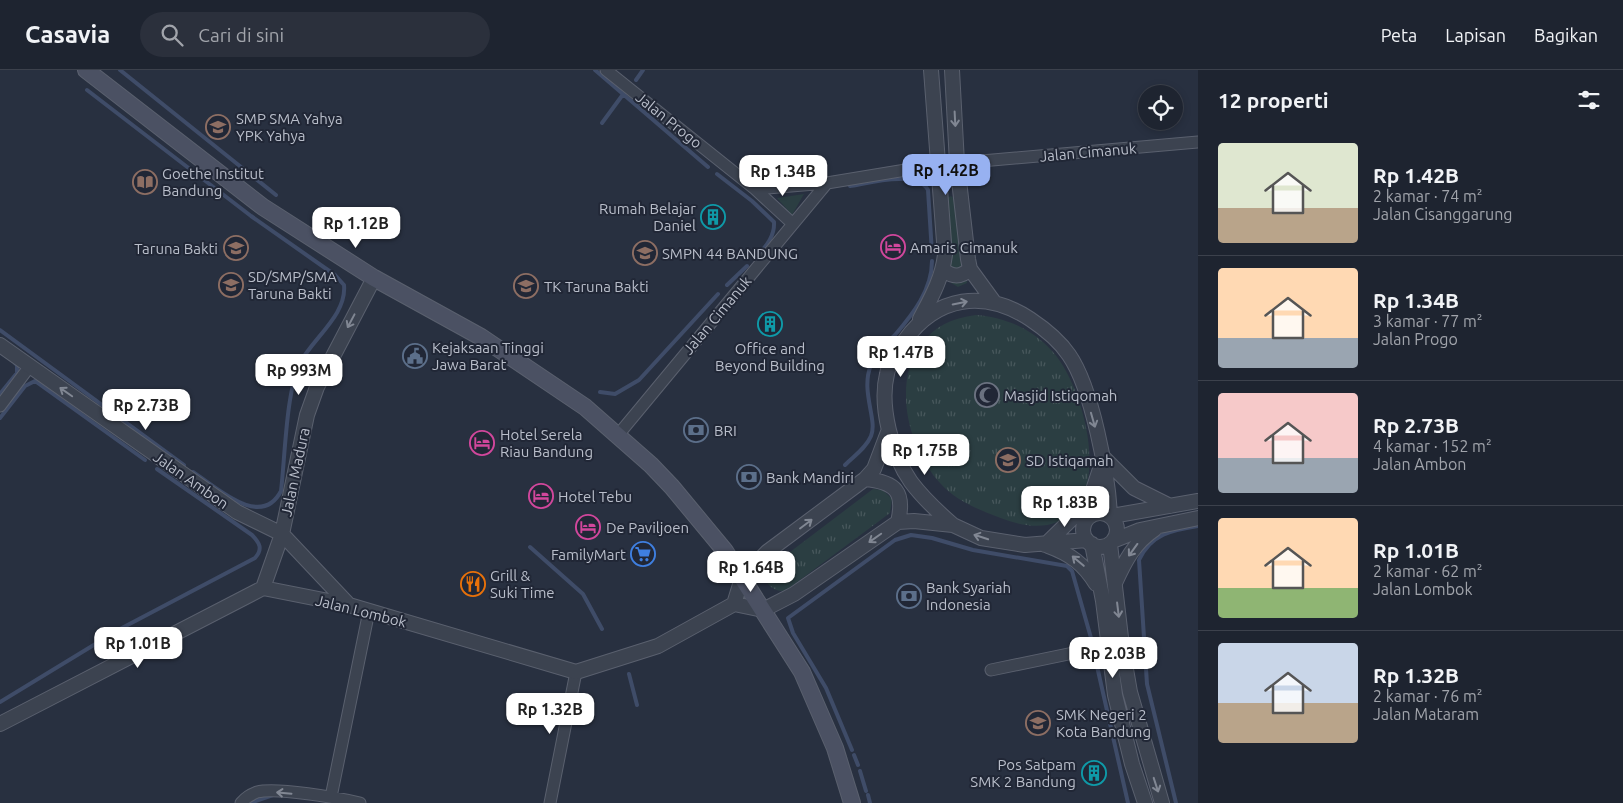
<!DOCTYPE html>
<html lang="id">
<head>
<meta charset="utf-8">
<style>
	body { margin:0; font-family:Ubuntu,sans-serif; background:#2b303c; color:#f1f3f6; height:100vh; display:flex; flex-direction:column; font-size:19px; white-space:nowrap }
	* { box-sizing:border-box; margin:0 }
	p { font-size:16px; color:#a1a4ab }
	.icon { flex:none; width:28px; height:28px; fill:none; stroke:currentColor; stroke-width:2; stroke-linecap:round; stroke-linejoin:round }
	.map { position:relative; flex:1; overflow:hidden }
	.side { display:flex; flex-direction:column; background:#1e2430; width:425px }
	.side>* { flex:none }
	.buttons { position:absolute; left:1138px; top:15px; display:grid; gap:10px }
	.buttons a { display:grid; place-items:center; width:45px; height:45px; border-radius:50%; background:#1e2430; box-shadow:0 2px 8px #0003,0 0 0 1px #3c414c; font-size:25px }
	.price { position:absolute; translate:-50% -42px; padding:0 11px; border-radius:10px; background:#fff; color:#222; font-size:16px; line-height:32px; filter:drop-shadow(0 1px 2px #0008) }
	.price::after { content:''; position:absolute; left:50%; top:30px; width:15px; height:11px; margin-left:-8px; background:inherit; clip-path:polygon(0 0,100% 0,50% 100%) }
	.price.on { background:#97b1f1; color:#111 }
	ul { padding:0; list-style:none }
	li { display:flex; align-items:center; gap:15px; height:125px; padding:0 20px }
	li+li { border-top:1px solid #3c414c }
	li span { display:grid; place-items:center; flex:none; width:140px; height:100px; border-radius:5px; color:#555 }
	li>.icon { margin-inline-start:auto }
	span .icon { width:60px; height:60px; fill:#fffc; stroke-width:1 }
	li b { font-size:21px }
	h2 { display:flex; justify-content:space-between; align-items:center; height:60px; padding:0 20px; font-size:21px }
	header { display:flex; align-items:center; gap:30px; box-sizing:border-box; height:70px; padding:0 25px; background:#1e2430; border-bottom:1px solid #3c414c }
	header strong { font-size:24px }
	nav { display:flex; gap:28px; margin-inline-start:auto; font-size:18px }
	.search { width:350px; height:45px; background:#2b303c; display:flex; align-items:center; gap:12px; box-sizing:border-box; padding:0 18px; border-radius:28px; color:#a1a4ab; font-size:19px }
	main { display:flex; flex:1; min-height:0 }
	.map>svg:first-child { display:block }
</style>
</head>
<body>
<header>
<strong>Casavia</strong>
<div class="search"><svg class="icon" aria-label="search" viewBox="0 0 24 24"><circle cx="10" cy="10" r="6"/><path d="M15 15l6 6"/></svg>Cari di sini</div>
<nav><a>Peta</a><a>Lapisan</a><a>Bagikan</a></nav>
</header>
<main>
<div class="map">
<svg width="1198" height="733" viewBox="0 0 1198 733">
	<defs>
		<pattern id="park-tufts" width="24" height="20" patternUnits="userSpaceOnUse" patternTransform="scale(1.25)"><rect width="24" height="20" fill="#2b3e42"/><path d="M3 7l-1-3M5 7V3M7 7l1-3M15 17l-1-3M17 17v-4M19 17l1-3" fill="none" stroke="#48585c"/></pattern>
	</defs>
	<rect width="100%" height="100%" fill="#283040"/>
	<path fill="#2b3e42" d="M804 124 792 145 777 128Z
		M951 126 958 132 967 213 958 217 951 213 943 130Z"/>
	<path fill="url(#park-tufts)" d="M976 245C1005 247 1032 259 1052 281 1084 315 1115 429 1057 452 1038 460 1016 454 998 447 977 439 955 430 940 413 892 360 887 255 976 245Z
		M873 419 883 420 892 429 890 443 785 521C773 522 763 513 765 501Z"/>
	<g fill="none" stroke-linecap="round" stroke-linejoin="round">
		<path stroke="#3f4c68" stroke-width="4" d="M120 0 276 125
			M595 0 708 97
			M636 10 643 0
			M87 20 251 146 335 205 344 215C347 245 313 268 300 293 286 322 285 388 281 421 261 460 216 417 193 402
			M602 53 624 23
			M717 104 752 131 774 152C775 167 765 177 756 188
			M850 116C869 113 917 100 928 120L932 183
			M727 215 747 196
			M0 260 184 395
			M600 322 615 324 639 310 718 224
			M0 324 17 303V295L15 293
			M0 348 25 316 35 311 145 390
			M845 395C854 386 866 378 871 366 878 350 860 321 871 295 877 281 885 275 895 265 913 244 932 220 932 191
			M530 477 583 524 602 559
			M1094 583 1128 733
			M629 604 637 635
			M0 632 120 559 255 488C263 479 260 473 252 465L157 399
			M852 680 826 618 793 563 788 548 895 470 911 465 932 468 973 480 1067 496 1072 501 1093 575
			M854 685 858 695
			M860 701 866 721
			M868 725 870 733
			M250 733 273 725
			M1176 733 1147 614 1139 490C1151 464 1172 460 1198 456"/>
		<defs>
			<path id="minor" d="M606 0 755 119 793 154
				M755 119 827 113 936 95 1198 72
				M0 336 30 296
				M618 365 827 113
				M991 600 1107 576
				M331 727 369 541
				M241 733C246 727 250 725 257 722 277 717 338 728 360 733
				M550 733 576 602"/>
			<path id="tertiary" d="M952 0 957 93 968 189 970 199 994 232
				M943 200C953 207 960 208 970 199
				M920 249C931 228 942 209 945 185L931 0
				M0 275 237 442 282 464 349 535
				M1103 387 1134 418 1170 436
				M865 409C896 412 905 422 898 452
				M1083 460a17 17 0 1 1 34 0a17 17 0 1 1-34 0Z
				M1112 446 1198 431
				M953 455C938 442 923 428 911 412 892 385 879 336 887 304 889 292 898 280 905 270 937 226 984 219 1030 249 1045 259 1059 270 1069 285 1092 318 1108 404 1110 445
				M1115 470 1140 460 1198 448
				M1092 474 1103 531 1115 625 1132 694 1145 733
				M1110 474 1122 576 1130 622 1162 733
				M1045 475 1086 435 1092 423 1102 393
				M1048 476C1070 484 1084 494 1096 514
				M1115 513C1125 491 1134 473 1155 459
				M263 518 282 464 307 345 317 317 374 208
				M734 534 763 540 794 524 898 452 914 451 953 455 981 468 1025 475 1087 470
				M0 654 263 518 349 535 576 602 658 576 734 534 742 508 767 482 865 409 874 399 888 362"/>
			<path id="secondary" d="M86 0 263 137 374 208 481 267 585 337 651 395 672 417 725 481 802 602 835 678 852 733"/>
		</defs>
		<use href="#minor" stroke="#5a606e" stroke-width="13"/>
		<use href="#tertiary" stroke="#5a606e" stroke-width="16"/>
		<use href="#secondary" stroke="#5a606e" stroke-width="18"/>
		<use href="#minor" stroke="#3c4350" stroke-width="11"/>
		<use href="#tertiary" stroke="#3c4350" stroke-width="14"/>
		<use href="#secondary" stroke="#4b5163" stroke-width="16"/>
	</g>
	<defs><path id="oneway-shaft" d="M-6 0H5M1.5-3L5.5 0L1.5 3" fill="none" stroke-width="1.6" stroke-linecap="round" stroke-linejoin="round" transform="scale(1.25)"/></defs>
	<g stroke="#818793">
		<use href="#oneway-shaft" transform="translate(955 49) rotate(87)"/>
		<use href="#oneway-shaft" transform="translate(960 233) rotate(-11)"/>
		<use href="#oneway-shaft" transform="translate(351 251) rotate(118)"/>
		<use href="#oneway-shaft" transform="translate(66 322) rotate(-145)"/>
		<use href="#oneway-shaft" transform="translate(1093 350) rotate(74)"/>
		<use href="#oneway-shaft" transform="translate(806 454) rotate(-37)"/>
		<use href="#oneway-shaft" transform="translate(981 467) rotate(-162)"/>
		<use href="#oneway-shaft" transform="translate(875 468) rotate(145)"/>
		<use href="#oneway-shaft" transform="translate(1133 480) rotate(126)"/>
		<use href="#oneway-shaft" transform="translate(1078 491) rotate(-140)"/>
		<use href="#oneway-shaft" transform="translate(1118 540) rotate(83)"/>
		<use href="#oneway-shaft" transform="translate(1156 715) rotate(72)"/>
		<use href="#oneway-shaft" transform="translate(284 723) rotate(-175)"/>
	</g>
	<defs>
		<symbol id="school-ring" viewBox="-11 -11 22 22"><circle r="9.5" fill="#212736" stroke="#8d6e63" stroke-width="1.5"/><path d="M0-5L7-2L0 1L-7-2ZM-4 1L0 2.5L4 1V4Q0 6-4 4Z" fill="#8d6e63"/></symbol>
		<symbol id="library-ring" viewBox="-11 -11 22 22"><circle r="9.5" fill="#212736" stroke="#8d6e63" stroke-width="1.5"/><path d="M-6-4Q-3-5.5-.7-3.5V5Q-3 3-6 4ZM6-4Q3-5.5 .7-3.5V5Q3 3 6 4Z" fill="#8d6e63"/></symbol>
		<symbol id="building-ring" viewBox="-11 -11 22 22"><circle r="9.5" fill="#212736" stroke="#0f9aa8" stroke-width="1.5"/><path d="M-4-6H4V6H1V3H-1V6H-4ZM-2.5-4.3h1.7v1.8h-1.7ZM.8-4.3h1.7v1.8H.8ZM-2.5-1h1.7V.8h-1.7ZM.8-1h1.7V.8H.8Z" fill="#0f9aa8"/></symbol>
		<symbol id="hotel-ring" viewBox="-11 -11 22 22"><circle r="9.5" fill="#212736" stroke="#d1479c" stroke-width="1.5"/><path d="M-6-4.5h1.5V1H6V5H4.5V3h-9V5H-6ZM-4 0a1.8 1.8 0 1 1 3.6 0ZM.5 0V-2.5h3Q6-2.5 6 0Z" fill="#d1479c"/></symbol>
		<symbol id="civic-ring" viewBox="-11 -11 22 22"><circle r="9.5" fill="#212736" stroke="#5c6f8a" stroke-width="1.5"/><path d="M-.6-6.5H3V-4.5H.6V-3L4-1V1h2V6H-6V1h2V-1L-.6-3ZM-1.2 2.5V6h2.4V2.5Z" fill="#5c6f8a"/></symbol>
		<symbol id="mosque-ring" viewBox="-11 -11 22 22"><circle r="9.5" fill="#212736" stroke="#6b7280" stroke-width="1.5"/><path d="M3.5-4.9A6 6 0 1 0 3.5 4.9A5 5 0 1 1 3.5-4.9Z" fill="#6b7280"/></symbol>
		<symbol id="bank-ring" viewBox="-11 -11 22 22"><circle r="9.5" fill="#212736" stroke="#5c6f8a" stroke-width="1.5"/><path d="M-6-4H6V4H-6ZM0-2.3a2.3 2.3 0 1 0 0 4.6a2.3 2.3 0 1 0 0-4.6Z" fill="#5c6f8a"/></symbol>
		<symbol id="supermarket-ring" viewBox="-11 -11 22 22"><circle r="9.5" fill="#212736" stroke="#3f7fe0" stroke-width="1.5"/><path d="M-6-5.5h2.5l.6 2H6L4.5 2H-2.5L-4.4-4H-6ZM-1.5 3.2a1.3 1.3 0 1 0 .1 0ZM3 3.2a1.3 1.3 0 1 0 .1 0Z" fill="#3f7fe0"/></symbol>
		<symbol id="restaurant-ring" viewBox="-11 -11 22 22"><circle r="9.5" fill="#212736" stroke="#e8710a" stroke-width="1.5"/><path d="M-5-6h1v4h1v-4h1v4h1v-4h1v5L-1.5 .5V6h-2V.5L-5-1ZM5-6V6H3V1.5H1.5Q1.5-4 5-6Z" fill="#e8710a"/></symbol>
	</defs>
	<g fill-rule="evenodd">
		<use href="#school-ring" x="204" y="43" width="28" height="28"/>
		<use href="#library-ring" x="131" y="98" width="28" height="28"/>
		<use href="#building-ring" x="699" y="133" width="28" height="28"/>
		<use href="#hotel-ring" x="879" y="163" width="28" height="28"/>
		<use href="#school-ring" x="222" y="164" width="28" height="28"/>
		<use href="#school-ring" x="631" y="169" width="28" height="28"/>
		<use href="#school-ring" x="217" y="201" width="28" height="28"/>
		<use href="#school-ring" x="512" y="202" width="28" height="28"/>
		<use href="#building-ring" x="756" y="240" width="28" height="28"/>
		<use href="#civic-ring" x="401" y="272" width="28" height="28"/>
		<use href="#mosque-ring" x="973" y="311" width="28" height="28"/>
		<use href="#bank-ring" x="682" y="346" width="28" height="28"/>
		<use href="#hotel-ring" x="468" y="359" width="28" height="28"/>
		<use href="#school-ring" x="994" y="376" width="28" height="28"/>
		<use href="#bank-ring" x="735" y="393" width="28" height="28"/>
		<use href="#hotel-ring" x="527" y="412" width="28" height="28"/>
		<use href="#hotel-ring" x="574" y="443" width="28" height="28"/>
		<use href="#supermarket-ring" x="629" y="470" width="28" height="28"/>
		<use href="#restaurant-ring" x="459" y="500" width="28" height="28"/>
		<use href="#bank-ring" x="895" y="512" width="28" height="28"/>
		<use href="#school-ring" x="1024" y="639" width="28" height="28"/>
		<use href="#building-ring" x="1080" y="689" width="28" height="28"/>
	</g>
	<g text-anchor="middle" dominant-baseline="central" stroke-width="4" stroke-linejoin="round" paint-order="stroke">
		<g font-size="15" fill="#b9beca" stroke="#212736" text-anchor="start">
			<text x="236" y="48">SMP SMA Yahya<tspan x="236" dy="17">YPK Yahya</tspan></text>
			<text x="162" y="103">Goethe Institut<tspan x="162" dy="17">Bandung</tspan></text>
			<text x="696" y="138" text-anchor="end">Rumah Belajar<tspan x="696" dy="17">Daniel</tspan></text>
			<text x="910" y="177">Amaris Cimanuk</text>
			<text x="218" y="178" text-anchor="end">Taruna Bakti</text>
			<text x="662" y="183">SMPN 44 BANDUNG</text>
			<text x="248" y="206">SD/SMP/SMA<tspan x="248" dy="17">Taruna Bakti</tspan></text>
			<text x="544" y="216">TK Taruna Bakti</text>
			<text x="432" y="277">Kejaksaan Tinggi<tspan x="432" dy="17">Jawa Barat</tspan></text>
			<text x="770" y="278" text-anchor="middle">Office and<tspan x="770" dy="17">Beyond Building</tspan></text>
			<text x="1004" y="325">Masjid Istiqomah</text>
			<text x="714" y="360">BRI</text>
			<text x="500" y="364">Hotel Serela<tspan x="500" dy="17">Riau Bandung</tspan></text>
			<text x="1026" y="390">SD Istiqamah</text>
			<text x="766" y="407">Bank Mandiri</text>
			<text x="558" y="426">Hotel Tebu</text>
			<text x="606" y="457">De Paviljoen</text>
			<text x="626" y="484" text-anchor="end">FamilyMart</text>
			<text x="490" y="505">Grill &amp;<tspan x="490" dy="17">Suki Time</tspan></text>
			<text x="926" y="517">Bank Syariah<tspan x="926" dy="17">Indonesia</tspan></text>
			<text x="1056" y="644">SMK Negeri 2<tspan x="1056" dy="17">Kota Bandung</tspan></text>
			<text x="1076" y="694" text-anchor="end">Pos Satpam<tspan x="1076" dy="17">SMK 2 Bandung</tspan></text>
		</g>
		<g font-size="15" fill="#b9beca" stroke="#212736">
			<text transform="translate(669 50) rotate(39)">Jalan Progo</text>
			<text transform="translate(1088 82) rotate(-5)">Jalan Cimanuk</text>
			<text transform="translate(717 245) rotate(-50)">Jalan Cimanuk</text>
			<text transform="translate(295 402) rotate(-78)">Jalan Madura</text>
			<text transform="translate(191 410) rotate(35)">Jalan Ambon</text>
			<text transform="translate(361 541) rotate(14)">Jalan Lombok</text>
		</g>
	</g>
</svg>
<div class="buttons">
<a><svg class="icon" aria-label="locate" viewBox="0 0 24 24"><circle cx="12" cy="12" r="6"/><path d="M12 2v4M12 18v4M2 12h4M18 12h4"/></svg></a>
</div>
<b class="price on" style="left:946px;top:126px">Rp 1.42B</b>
<b class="price" style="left:783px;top:127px">Rp 1.34B</b>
<b class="price" style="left:356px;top:179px">Rp 1.12B</b>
<b class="price" style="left:901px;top:308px">Rp 1.47B</b>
<b class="price" style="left:299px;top:326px">Rp 993M</b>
<b class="price" style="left:146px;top:361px">Rp 2.73B</b>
<b class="price" style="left:925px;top:406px">Rp 1.75B</b>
<b class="price" style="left:1065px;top:458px">Rp 1.83B</b>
<b class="price" style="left:751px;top:523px">Rp 1.64B</b>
<b class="price" style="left:138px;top:599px">Rp 1.01B</b>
<b class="price" style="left:1113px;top:609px">Rp 2.03B</b>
<b class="price" style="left:550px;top:665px">Rp 1.32B</b>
</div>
<section class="side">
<h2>12 properti<svg class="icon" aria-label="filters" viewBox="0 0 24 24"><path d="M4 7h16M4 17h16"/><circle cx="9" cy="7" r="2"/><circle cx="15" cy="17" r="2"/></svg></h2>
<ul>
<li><span style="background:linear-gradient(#dfe7d0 65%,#b9a48a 0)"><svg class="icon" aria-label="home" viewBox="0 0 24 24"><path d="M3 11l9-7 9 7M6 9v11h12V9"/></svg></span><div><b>Rp 1.42B</b><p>2 kamar · 74 m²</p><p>Jalan Cisanggarung</p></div></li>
<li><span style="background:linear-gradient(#ffd9b3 70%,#9aa5b1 0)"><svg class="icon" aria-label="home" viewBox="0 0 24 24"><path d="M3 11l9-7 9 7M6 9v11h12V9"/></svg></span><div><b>Rp 1.34B</b><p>3 kamar · 77 m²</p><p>Jalan Progo</p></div></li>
<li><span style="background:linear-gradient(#f6c9c9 65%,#9aa5b1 0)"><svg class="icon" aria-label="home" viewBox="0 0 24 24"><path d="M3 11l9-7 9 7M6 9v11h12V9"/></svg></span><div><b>Rp 2.73B</b><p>4 kamar · 152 m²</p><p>Jalan Ambon</p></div></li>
<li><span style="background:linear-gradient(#ffd9b3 70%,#8fb573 0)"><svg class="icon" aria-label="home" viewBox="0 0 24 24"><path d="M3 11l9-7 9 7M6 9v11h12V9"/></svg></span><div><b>Rp 1.01B</b><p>2 kamar · 62 m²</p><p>Jalan Lombok</p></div></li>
<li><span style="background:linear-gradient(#c9d6e8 60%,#b9a48a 0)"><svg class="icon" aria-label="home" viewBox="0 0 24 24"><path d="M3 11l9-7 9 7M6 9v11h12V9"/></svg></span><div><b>Rp 1.32B</b><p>2 kamar · 76 m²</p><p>Jalan Mataram</p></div></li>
</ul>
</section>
</main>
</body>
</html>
